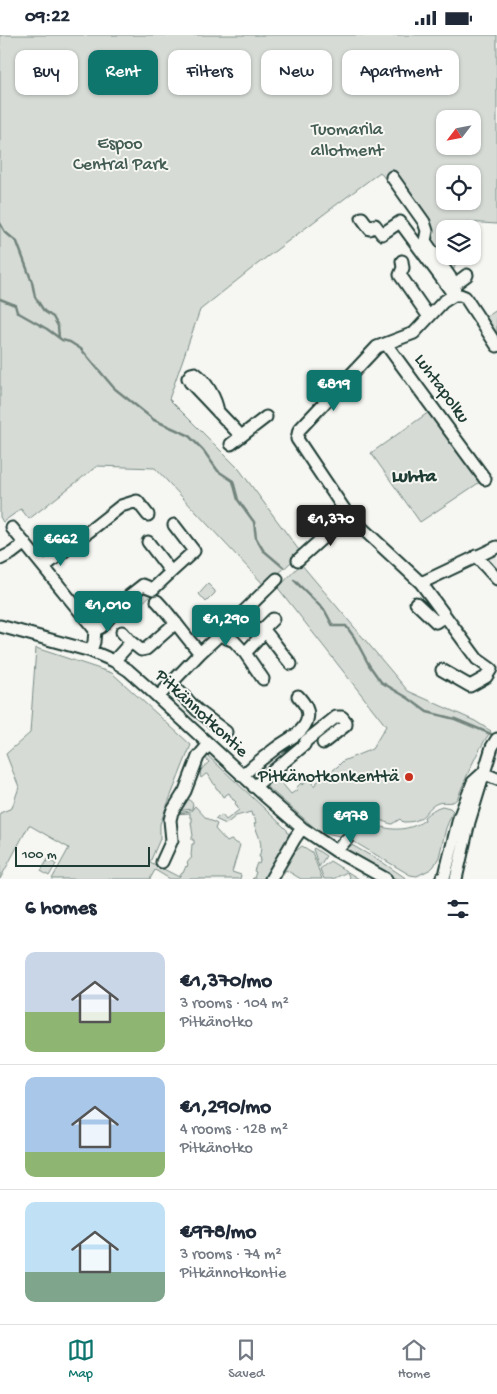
<!DOCTYPE html>
<html lang="en">
<head>
<meta charset="utf-8">
<style>
	body { margin:0; font-family:"Gochi Hand",sans-serif; background:#f2f2f3; color:#1f2937; height:100vh; display:flex; flex-direction:column; font-size:19px; white-space:nowrap }
	* { box-sizing:border-box; margin:0 }
	p { font-size:16px; color:#747a83 }
	.icon { flex:none; width:28px; height:28px; fill:none; stroke:currentColor; stroke-width:2; stroke-linecap:round; stroke-linejoin:round }
	.map { position:relative; height:844px; overflow:hidden }
	.drawer { display:flex; flex-direction:column; background:#fff; flex:1 }
	.drawer>* { flex:none }
	.hud { position:absolute; left:15px; top:15px; width:468px; height:45px; display:flex; gap:10px }
	.needle { width:32px; rotate:238deg }
	.tools { position:absolute; left:436px; top:75px; display:grid; gap:10px }
	.tools a { display:grid; place-items:center; width:45px; height:45px; border-radius:10px; background:#fff; box-shadow:0 1px 4px #0004; font-size:25px }
	.scale { position:absolute; left:15px; bottom:12px; width:135px; box-sizing:border-box; padding-left:5px; border:2px solid #1f3d34; border-top:0; font-size:14px; line-height:18px; white-space:nowrap; color:#1f3d34; -webkit-text-stroke:4px #f6f6f2; paint-order:stroke }
	.price { position:absolute; translate:-50% -42px; padding:0 11px; border-radius:5px; background:#0f766e; color:#fff; font-size:16px; line-height:32px; filter:drop-shadow(0 1px 2px #0008) }
	.price::after { content:''; position:absolute; left:50%; top:30px; width:15px; height:11px; margin-left:-8px; background:inherit; clip-path:polygon(0 0,100% 0,50% 100%) }
	.price.active { background:#222; color:#fff }
	ul { padding:0; list-style:none }
	li { display:flex; align-items:center; gap:15px; height:125px; padding:0 25px }
	li+li { border-top:1px solid #e0e1e3 }
	li span { display:grid; place-items:center; flex:none; width:140px; height:100px; border-radius:10px; color:#555 }
	li>.icon { margin-inline-start:auto }
	span .icon { width:60px; height:60px; fill:#fffc; stroke-width:1 }
	li b { font-size:21px }
	h2 { display:flex; justify-content:space-between; align-items:center; height:60px; padding:0 25px; font-size:21px }
	.pill { padding:0 18px; border-radius:10px; background:#fff; box-shadow:0 1px 4px #0004; font-size:18px; line-height:45px }
	.pill.active { background:#0f766e; color:#fff }
	.status { display:flex; justify-content:space-between; align-items:center; height:35px; padding:0 25px; background:#fff; direction:ltr }
	.status svg { height:14px; fill:currentColor }
	.tabs { display:flex; justify-content:space-around; align-items:center; height:70px; border-top:1px solid #e0e1e3; background:#fff; font-size:14px; color:#747a83 }
	.tabs a { display:grid; justify-items:center; gap:2px }
	.tabs .active { color:#0f766e }
	.map>svg:first-child { display:block }
</style>
</head>
<body>
<div class="status"><b>09:22</b><svg viewBox="0 0 49 12"><path d="M0 12V9h3v3zM5 12V6h3v6zM10 12V3h3v9zM15 12V0h3v12zM26 1h20v11H26zM47 4h2v5h-2z"/></svg></div>
<div class="map">
<svg width="497" height="844" viewBox="0 0 497 844">
	<rect width="100%" height="100%" fill="#f6f6f2"/>
	<filter id="ink" filterUnits="userSpaceOnUse"><feTurbulence type="fractalNoise" baseFrequency=".02" numOctaves="2"/><feDisplacementMap in="SourceGraphic" scale="10" xChannelSelector="R" yChannelSelector="G"/><feConvolveMatrix kernelMatrix="1 2 1 2 8 2 1 2 1" color-interpolation-filters="sRGB"/></filter>
	<g filter="url(#ink)">
		<path fill="#e6e8e4" d="M497 518V553L473 530Z"/>
		<path fill="#d6dbd6" stroke="#7a8c85" fill-rule="evenodd" d="M0 0H497V189L466 187 464 194H445V221H457L453 238 427 216 417 187 380 137 255 231 200 275 169 364 239 434 301 518 265 551 155 433 97 431 29 484 21 474 3 487 0 482ZM445 84H472V111H445ZM445 139H472V166H445Z
			M497 275V305L483 284Z
			M429 377 480 447 420 487 371 418Z
			M301 529 408 656 475 686 491 696C476 717 467 741 457 764 451 770 446 766 438 768 429 771 426 780 419 784 414 787 408 787 403 787L400 784 392 789C382 787 379 784 374 777L346 801 344 802 321 797 317 795 264 749 275 740 291 759 297 755 296 753 301 748 302 750 309 744 314 751 317 747 337 732 343 726 372 714 386 691 278 553Z
			M208 549 215 556V558L206 567 199 559Z
			M138 556 154 557 139 571 133 565V562Z
			M36 613 112 638 191 710 166 773 160 789V804L150 827 179 842 182 838H183L186 831 187 832 188 829 187 828 192 822 191 821 192 809H194V805H192V802L193 801 191 787H192V783H190V778L175 779V778L191 776 195 771 206 783 217 789 215 794 227 807 231 805 240 810 232 837 241 840 240 844H170L155 835 150 844H52L69 813 29 790 0 844V778L12 773 19 752 6 719 30 698Z
			M205 718 282 790 287 795 290 804 268 844H252L254 843 256 837 254 836 257 828 259 829 261 823 259 822C264 809 258 800 254 789L256 788 254 781H252L251 777 236 781 226 789 215 784 222 780 226 785 239 775 235 768 236 767 234 765H233L229 758 223 762 220 757V756L217 754 208 739H206L201 743C198 735 204 732 209 727L203 720Z
			M187 762 193 769 192 774 176 776Z
			M442 771 450 773 453 776 446 793 439 822 434 831 431 834 417 841 410 840 356 808 352 805 353 801C358 797 364 791 370 790 375 789 381 792 386 793 399 796 414 793 425 785L424 782C430 777 435 773 442 771Z
			M348 808 382 827 407 844H398L392 842 345 814Z
			M302 811 312 817 322 844H301L286 835 279 844H275L291 816H296Z
			M314 813 326 821 319 832 313 814Z
			M48 824 56 829 49 841 41 836Z
			M330 826 359 844H350L347 837 333 844H324L320 834Z"/>
		<g fill="none" stroke-linecap="round" stroke-linejoin="round">
			<path stroke="#72847d" stroke-width="2.5" d="M0 188 5 197 17 207 32 247 35 262 44 276 53 282 58 291 59 303
				M0 264 15 270 17 277 47 294 62 305 70 307 81 314 114 353 154 385 188 400 203 415 218 436 233 446 238 465 254 487 256 503 263 515 283 532
				M294 545 325 576 333 591H346L354 602 369 630 381 647 408 663 427 677 455 684 491 699"/>
			<defs>
				<path id="minor" d="M392 142 424 187 427 196 425 206 450 242
					M362 183 370 194 375 190 382 199 400 187 454 260
					M402 226 403 233 400 240 429 282
					M454 260 455 249 467 240
					M386 309 485 444
					M218 377C216 363 206 346 195 338L191 339 188 343 190 347 241 401
					M231 409 266 382
					M12 493 95 595 94 607 91 616
					M476 521 497 544
					M0 524 12 518 25 508
					M298 525 348 480
					M44 532 121 471 137 466 148 480
					M171 537 194 516 174 490
					M421 548 497 512
					M157 566C173 583 185 601 200 618
					M416 568 436 587 445 581
					M242 579 259 597 260 602 245 618
					M273 584 263 594C273 605 281 618 291 629
					M0 591 91 616 114 626 128 635 146 651 265 761 302 793 336 816 386 844
					M95 595 101 592 129 561 143 550 153 554 171 537 148 507
					M122 597 131 607 141 615 146 614 171 592 176 588
					M220 600 234 606 245 618 263 644
					M114 626 131 607
					M442 635 470 651 486 642 491 634 477 624 421 548 348 480 297 404 299 395 377 312 414 298 443 267 454 260H460L465 262 497 311
					M171 648 197 675 226 697
					M158 662 200 618 228 592 277 544
					M483 738 497 744
					M242 741C253 731 264 722 276 713 286 705 304 698 307 685 310 675 304 668 298 661
					M254 752 304 710 306 706 336 682H342L346 687V690L323 708
					M336 816 347 804
					M162 827 172 805 170 785 172 777 185 756 198 722 209 709
					M271 844 295 803 302 793
					M441 844 445 840 459 783 473 747 483 738
					M456 844 469 787 492 712 497 704"/>
			</defs>
			<use href="#minor" stroke="#1f3d34" stroke-width="15"/>
			<use href="#minor" stroke="#f6f6f2" stroke-width="11"/>
		</g>
	</g>
	<circle fill="#c8321e" stroke="#f6f6f2" stroke-width="2" cx="409" cy="742" r="5"/>
	<g text-anchor="middle" dominant-baseline="central" stroke-width="4" stroke-linejoin="round" paint-order="stroke">
		<g font-size="18" fill="#445d54" stroke="#f6f6f2">
			<text x="347" y="95">Tuomarila<tspan x="347" dy="21">allotment</tspan></text>
			<text x="120" y="109">Espoo<tspan x="120" dy="21">Central Park</tspan></text>
		</g>
		<g font-size="18" fill="#1f3d34" stroke="#f6f6f2">
			<text transform="translate(441 354) rotate(54)">Luhtapolku</text>
			<text transform="translate(201 679) rotate(43)">Pitkännotkontie</text>
		</g>
		<g font-size="18" fill="#1f3d34" stroke="#f6f6f2" text-anchor="end">
			<text x="399" y="742">Pitkänotkonkenttä</text>
		</g>
		<g font-size="19" font-weight="bold" fill="#1f3d34" stroke="#f6f6f2">
			<text x="414" y="442">Luhta</text>
		</g>
	</g>
</svg>
<div class="tools">
<a><svg class="needle" viewBox="-14 -14 28 28"><path d="M0-13l5 13h-10z" fill="#e53935"/><path d="M0 13l5-13h-10z" fill="#747a83"/></svg></a>
<a><svg class="icon" aria-label="locate" viewBox="0 0 24 24"><circle cx="12" cy="12" r="6"/><path d="M12 2v4M12 18v4M2 12h4M18 12h4"/></svg></a>
<a><svg class="icon" aria-label="layers" viewBox="0 0 24 24"><path d="M12 4l9 5-9 5-9-5zM3 14l9 5 9-5"/></svg></a>
</div>
<div class="scale">100 m</div>
<b class="price" style="left:334px;top:377px">€819</b>
<b class="price active" style="left:331px;top:512px">€1,370</b>
<b class="price" style="left:61px;top:532px">€662</b>
<b class="price" style="left:108px;top:598px">€1,010</b>
<b class="price" style="left:226px;top:612px">€1,290</b>
<b class="price" style="left:351px;top:809px">€978</b>
<div class="hud">
<a class="pill">Buy</a>
<a class="pill active">Rent</a>
<a class="pill">Filters</a>
<a class="pill">New</a>
<a class="pill">Apartment</a>
</div>
</div>
<section class="drawer">
<h2>6 homes<svg class="icon" aria-label="filters" viewBox="0 0 24 24"><path d="M4 7h16M4 17h16"/><circle cx="9" cy="7" r="2"/><circle cx="15" cy="17" r="2"/></svg></h2>
<ul>
<li><span style="background:linear-gradient(#c9d6e8 60%,#8fb573 0)"><svg class="icon" aria-label="home" viewBox="0 0 24 24"><path d="M3 11l9-7 9 7M6 9v11h12V9"/></svg></span><div><b>€1,370/mo</b><p>3 rooms · 104 m²</p><p>Pitkänotko</p></div></li>
<li><span style="background:linear-gradient(#a9c7e8 75%,#8fb573 0)"><svg class="icon" aria-label="home" viewBox="0 0 24 24"><path d="M3 11l9-7 9 7M6 9v11h12V9"/></svg></span><div><b>€1,290/mo</b><p>4 rooms · 128 m²</p><p>Pitkänotko</p></div></li>
<li><span style="background:linear-gradient(#bfe0f5 70%,#7fa58c 0)"><svg class="icon" aria-label="home" viewBox="0 0 24 24"><path d="M3 11l9-7 9 7M6 9v11h12V9"/></svg></span><div><b>€978/mo</b><p>3 rooms · 74 m²</p><p>Pitkännotkontie</p></div></li>
</ul>
</section>
<nav class="tabs">
<a class="active"><svg class="icon" aria-label="map" viewBox="0 0 24 24"><path d="M3 6l6-2 6 2 6-2v14l-6 2-6-2-6 2zM9 4v14M15 6v14"/></svg>Map</a>
<a><svg class="icon" aria-label="saved" viewBox="0 0 24 24"><path d="M7 4h10v16l-5-4-5 4z"/></svg>Saved</a>
<a><svg class="icon" aria-label="home" viewBox="0 0 24 24"><path d="M3 11l9-7 9 7M6 9v11h12V9"/></svg>Home</a>
</nav>
</body>
</html>
